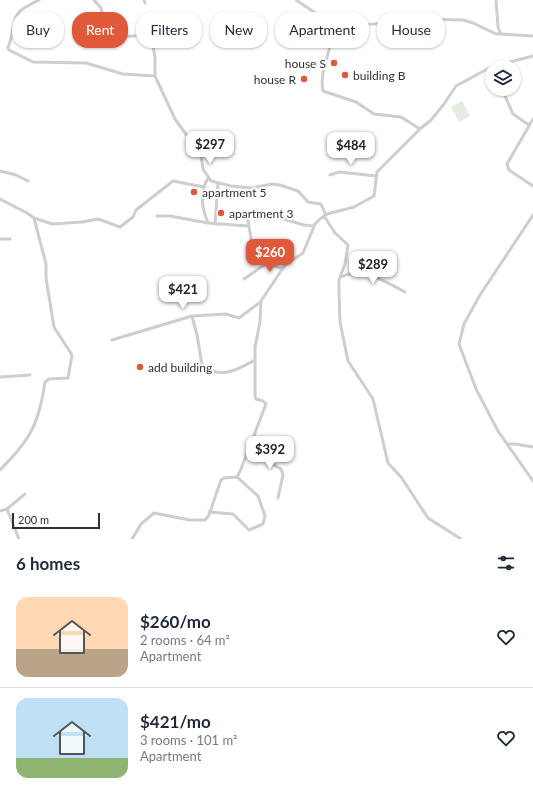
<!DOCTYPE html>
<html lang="en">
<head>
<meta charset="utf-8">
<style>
	body { margin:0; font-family:Lato,sans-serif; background:#f6f6f7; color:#1f2937; height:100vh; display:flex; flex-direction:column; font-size:15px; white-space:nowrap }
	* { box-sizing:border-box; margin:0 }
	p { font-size:13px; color:#747a83 }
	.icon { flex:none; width:22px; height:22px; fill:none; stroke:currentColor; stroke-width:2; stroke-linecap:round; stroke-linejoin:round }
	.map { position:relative; height:539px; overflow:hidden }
	.side { display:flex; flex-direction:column; background:#fff; flex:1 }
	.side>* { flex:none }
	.top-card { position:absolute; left:12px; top:12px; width:509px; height:36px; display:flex; gap:8px }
	.tools { position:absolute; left:485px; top:60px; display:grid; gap:8px }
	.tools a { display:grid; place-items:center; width:36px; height:36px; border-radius:50%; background:#fff; box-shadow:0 1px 3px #0004; font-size:20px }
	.scale { position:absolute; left:12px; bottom:10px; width:88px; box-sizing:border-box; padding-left:4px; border:2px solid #313131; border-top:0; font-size:11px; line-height:14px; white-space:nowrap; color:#313131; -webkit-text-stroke:3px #fff; paint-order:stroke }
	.price { position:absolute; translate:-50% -34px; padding:0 9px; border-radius:8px; background:#fff; color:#222; font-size:13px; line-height:26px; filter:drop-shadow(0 1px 2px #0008) }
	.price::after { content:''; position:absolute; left:50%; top:24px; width:12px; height:9px; margin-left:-6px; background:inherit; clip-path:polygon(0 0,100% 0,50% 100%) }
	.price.active { background:#e0593b; color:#fff }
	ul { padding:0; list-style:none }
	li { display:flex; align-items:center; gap:12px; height:100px; padding:0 16px }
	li+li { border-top:1px solid #e0e1e3 }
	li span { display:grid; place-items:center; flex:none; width:112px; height:80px; border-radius:12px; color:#555 }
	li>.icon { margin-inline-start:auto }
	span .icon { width:48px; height:48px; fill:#fffc; stroke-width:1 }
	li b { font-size:17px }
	h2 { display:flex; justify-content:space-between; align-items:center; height:48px; padding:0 16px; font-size:17px }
	.tag { padding:0 14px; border-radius:16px; background:#fff; box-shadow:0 1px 3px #0004; font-size:14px; line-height:36px }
	.tag.active { background:#e0593b; color:#fff }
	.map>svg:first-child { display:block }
</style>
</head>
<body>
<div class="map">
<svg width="533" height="539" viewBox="0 0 533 539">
	<rect width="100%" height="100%" fill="#fff"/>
	<path fill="#e3ede0" d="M462 101 470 116 459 122 451 107Z"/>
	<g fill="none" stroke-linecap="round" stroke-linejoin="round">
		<path stroke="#cecece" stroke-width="3" d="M39 0C33 3 25 7 20 11 11 19 14 36 8 47L9 50 33 62 86 63 123 74 155 76
			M94 0 101 8 106 35 117 37 151 35 155 57V76L175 119 201 155 203 169 211 181 231 186 251 188 272 184 280 185 298 191 308 202 321 204 326 215
			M144 0 145 3
			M296 0 317 14 324 23 328 25 374 24 405 19 463 20 473 23 496 34H501
			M496 0 498 27 501 34 533 36
			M331 25C336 45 318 69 323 91L356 102 374 114 401 117 420 129
			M502 89 513 114 529 125
			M533 119 507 164 509 170 533 186
			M0 171 16 175 28 181
			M330 175 339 172 376 176
			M0 199 27 213 34 218 46 264V278L54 327 72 355 68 378 49 379 45 382C39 424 30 440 0 470
			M533 215 480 295 464 324 459 344 476 389 498 431 533 481
			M157 216H170L208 223 248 226
			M324 216 335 233 348 245 345 264 339 280V291L340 322 348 361 373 399 388 463 401 477 428 518 461 539
			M34 218 52 224 82 222 98 219 120 227 133 217 136 210 173 181 204 187
			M208 223C202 208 199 194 208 178
			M215 224 218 184
			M0 239H10
			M249 258 251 238 248 221 253 210 304 225 314 226
			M341 277C362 266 386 282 405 292
			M244 279 267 263 283 269
			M192 316 197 335 202 365C220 380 237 370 255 360
			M112 340 192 316 226 314 239 318 259 303
			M0 377 30 375
			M507 444H515L533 447
			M249 450 281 469 283 475 278 498
			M7 509 19 539
			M0 511 7 509 25 494
			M209 512 233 514 249 530 263 524 265 516 258 496 237 477
			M132 539 141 524 154 513 190 520H205L209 515 221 480 224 478 237 477 241 469 266 404 263 401 256 399 255 396V347L260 322 261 301 285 265 303 253 315 224 320 219 327 214 354 207 374 196 377 172 420 129 431 120 444 104 456 86 491 67 533 56"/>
	</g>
	<g fill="#e0593b" stroke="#fff" stroke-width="1.5">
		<circle cx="334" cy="63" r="4"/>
		<circle cx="345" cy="75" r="4"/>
		<circle cx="304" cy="79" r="4"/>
		<circle cx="194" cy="192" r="4"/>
		<circle cx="221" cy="213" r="4"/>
		<circle cx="140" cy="367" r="4"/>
	</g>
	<g text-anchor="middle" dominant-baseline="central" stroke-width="4" stroke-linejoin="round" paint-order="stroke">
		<g font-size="12" fill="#313131" stroke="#fff" text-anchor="start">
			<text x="326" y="63" text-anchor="end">house S</text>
			<text x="353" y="75">building B</text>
			<text x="296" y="79" text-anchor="end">house R</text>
			<text x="202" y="192">apartment 5</text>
			<text x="229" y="213">apartment 3</text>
			<text x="148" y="367">add building</text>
		</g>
	</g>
</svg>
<div class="tools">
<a><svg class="icon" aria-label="layers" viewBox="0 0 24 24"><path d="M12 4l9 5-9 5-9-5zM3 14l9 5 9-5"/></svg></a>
</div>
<div class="scale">200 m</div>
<b class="price" style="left:210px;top:165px">$297</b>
<b class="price" style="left:351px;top:166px">$484</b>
<b class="price active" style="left:270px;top:273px">$260</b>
<b class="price" style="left:373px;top:285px">$289</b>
<b class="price" style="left:183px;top:310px">$421</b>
<b class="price" style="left:270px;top:470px">$392</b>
<div class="top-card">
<a class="tag">Buy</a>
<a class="tag active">Rent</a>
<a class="tag">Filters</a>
<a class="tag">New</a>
<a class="tag">Apartment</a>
<a class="tag">House</a>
</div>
</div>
<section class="side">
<h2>6 homes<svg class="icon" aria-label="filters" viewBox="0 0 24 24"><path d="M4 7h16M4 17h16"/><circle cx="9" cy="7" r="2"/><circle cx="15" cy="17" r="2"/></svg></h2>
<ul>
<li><span style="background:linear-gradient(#ffd9b3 65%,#b9a48a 0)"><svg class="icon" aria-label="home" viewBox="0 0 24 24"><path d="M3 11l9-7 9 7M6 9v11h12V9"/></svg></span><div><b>$260/mo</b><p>2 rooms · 64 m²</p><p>Apartment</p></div><svg class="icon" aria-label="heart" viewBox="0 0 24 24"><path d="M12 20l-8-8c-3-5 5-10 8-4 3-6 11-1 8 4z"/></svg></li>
<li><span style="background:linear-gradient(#bfe0f5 75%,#8fb573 0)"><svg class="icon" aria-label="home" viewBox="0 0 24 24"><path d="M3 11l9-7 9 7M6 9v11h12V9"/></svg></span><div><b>$421/mo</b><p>3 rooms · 101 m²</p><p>Apartment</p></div><svg class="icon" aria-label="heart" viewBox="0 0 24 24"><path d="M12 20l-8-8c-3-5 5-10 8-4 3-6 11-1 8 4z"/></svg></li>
</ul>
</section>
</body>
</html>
